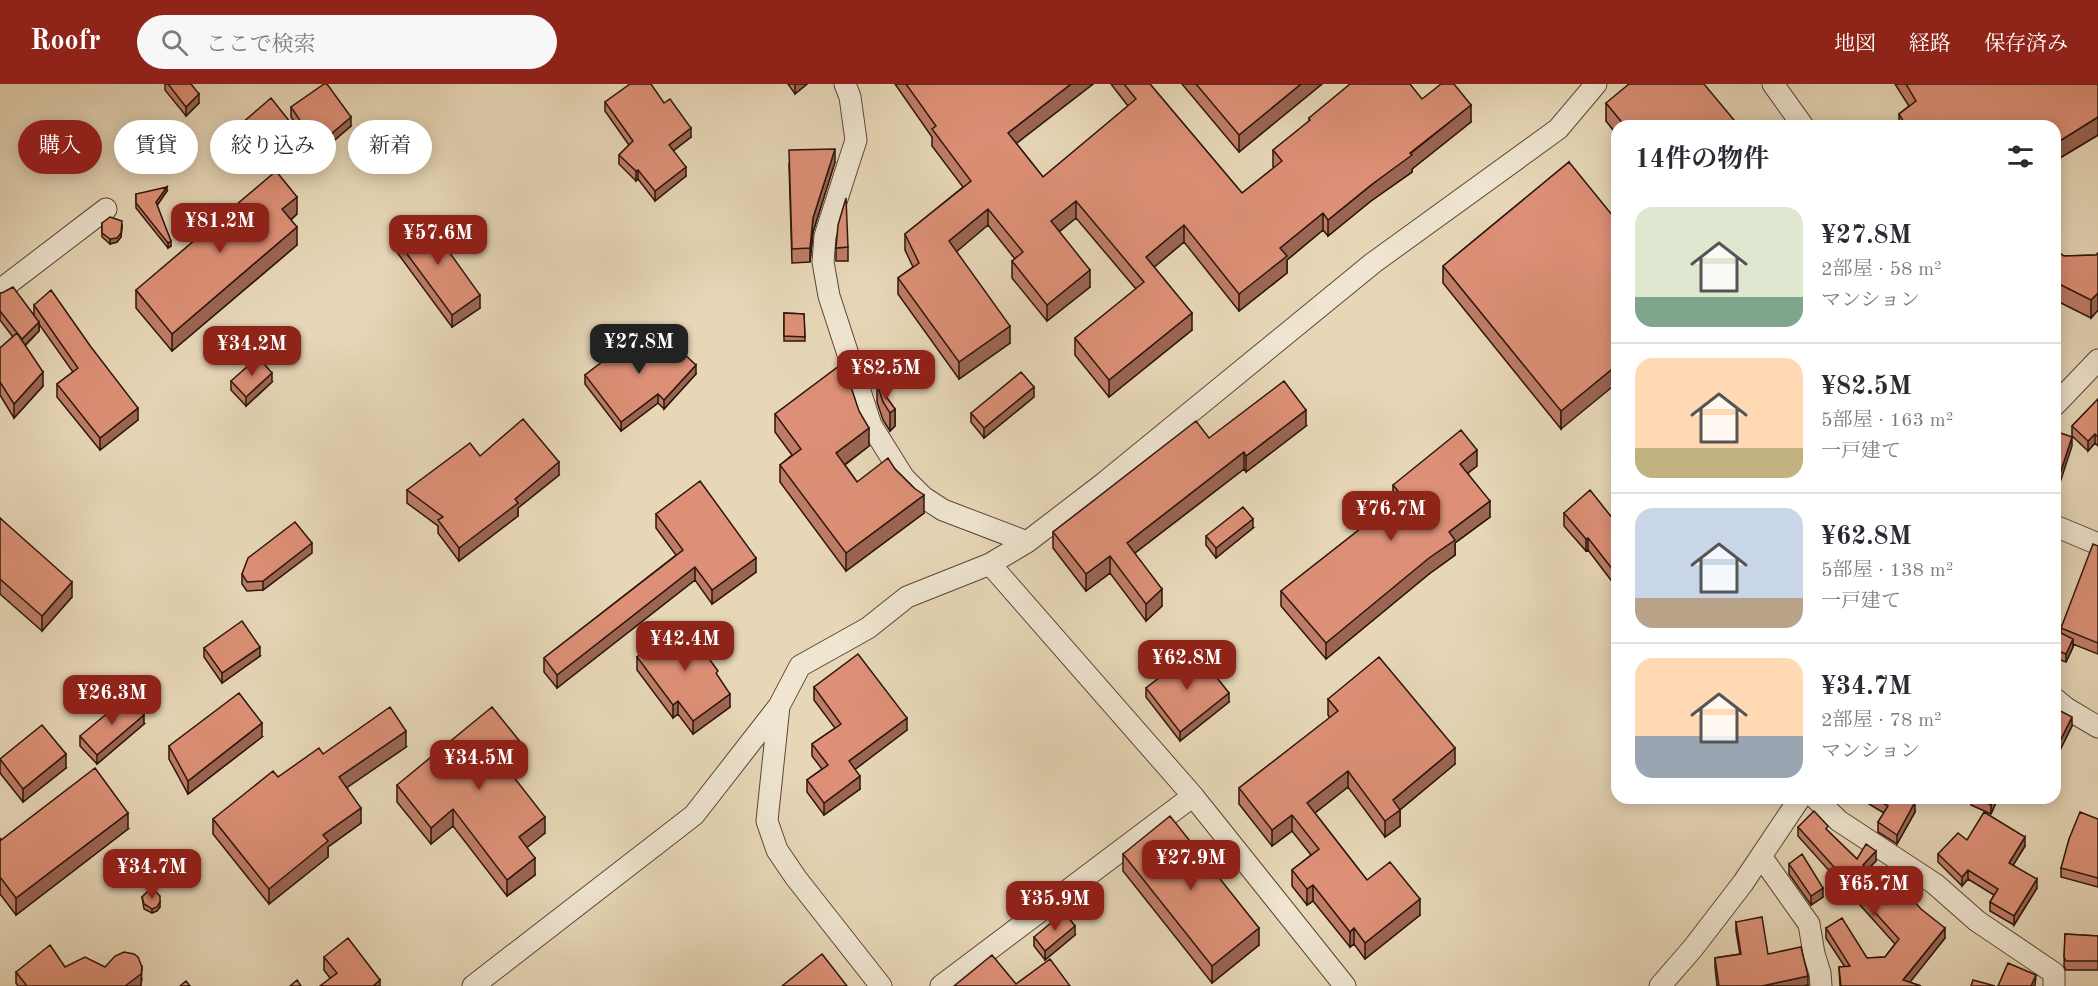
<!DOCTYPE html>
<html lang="ja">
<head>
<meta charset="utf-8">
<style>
	body { margin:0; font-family:"Old Standard TT","Noto Serif JP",serif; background:#f7f7f7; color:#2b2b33; height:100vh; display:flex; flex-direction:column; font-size:22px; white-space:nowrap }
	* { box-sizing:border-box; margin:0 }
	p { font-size:20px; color:#7c7c81 }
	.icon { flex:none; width:33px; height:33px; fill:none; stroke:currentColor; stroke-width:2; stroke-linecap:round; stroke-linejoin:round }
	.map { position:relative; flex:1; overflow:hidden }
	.sheet { position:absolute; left:1611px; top:36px; width:450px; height:684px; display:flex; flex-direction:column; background:#fff; border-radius:18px; box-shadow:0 3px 15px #0003 }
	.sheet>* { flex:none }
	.top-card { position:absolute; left:18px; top:36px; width:570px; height:54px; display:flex; gap:12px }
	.price { position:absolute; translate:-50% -51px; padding:0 14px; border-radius:12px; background:#8f2418; color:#fff; font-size:20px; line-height:39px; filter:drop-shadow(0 2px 3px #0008) }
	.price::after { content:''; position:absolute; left:50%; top:36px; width:18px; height:14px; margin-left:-9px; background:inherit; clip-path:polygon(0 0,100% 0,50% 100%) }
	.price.current { background:#222; color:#fff }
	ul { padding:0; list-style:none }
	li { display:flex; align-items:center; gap:18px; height:150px; padding:0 24px }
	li+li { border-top:2px solid #e1e1e2 }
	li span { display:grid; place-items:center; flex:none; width:168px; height:120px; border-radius:18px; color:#555 }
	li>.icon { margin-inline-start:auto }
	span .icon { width:72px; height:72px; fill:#fffc; stroke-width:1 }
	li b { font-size:26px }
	h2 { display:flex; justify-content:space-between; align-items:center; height:72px; padding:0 24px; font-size:26px }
	.pill { padding:0 21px; border-radius:27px; background:#fff; box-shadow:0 3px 15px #0003; font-size:21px; line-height:54px }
	.pill.current { background:#8f2418; color:#fff }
	header { display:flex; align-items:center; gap:36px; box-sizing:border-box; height:84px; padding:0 30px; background:#8f2418; color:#fff }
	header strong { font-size:28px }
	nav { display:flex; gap:33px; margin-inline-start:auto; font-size:21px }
	.search { width:420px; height:54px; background:#f7f7f7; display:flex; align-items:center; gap:15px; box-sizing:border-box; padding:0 21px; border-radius:33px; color:#7c7c81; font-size:22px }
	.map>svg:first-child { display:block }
</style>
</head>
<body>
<header>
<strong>Roofr</strong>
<div class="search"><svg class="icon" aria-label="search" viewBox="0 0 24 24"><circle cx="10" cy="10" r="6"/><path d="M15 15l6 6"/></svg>ここで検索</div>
<nav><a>地図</a><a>経路</a><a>保存済み</a></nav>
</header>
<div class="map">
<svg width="2098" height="902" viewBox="0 0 2098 902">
	<rect width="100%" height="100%" fill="#e7d7b7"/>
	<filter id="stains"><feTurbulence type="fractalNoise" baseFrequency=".00333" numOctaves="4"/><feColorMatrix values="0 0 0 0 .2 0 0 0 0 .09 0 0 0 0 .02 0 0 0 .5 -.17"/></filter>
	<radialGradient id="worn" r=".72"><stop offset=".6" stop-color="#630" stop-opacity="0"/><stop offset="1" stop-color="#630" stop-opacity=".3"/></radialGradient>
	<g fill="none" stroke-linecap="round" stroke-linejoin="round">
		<defs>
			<path id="minor" d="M845 0 850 13 856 56 825 152 823 178 829 212 871 341 904 394 923 413 943 426 1027 458
				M1773 0 1803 42
				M0 206 106 125
				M2055 321 2098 276
				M2055 442 2098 460
				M990 480 1193 712 1345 902
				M2055 615 2066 624 2098 643
				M779 622 767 737 777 766 796 794 881 902
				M1815 714 1839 737 1935 800 1977 837 2054 889V902
				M1765 778 1809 840 1814 870 1820 889 1821 902
				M473 902 694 731 779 622 800 582 868 544 907 513 990 480 1027 458 1104 399 1373 179 1558 45 1596 0
				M941 902 1193 712
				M1660 902 1693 864 1743 799 1800 714"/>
		</defs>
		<use href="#minor" stroke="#5c4638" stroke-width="23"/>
		<use href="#minor" stroke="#efe5d0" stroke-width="21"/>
	</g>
	<path fill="#be7c66" stroke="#2d160d" stroke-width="1.5" d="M165 0H191L199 19 186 32 165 6Z
		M788 0H807L795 10Z
		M895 0H1093L1016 59 1043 93 1128 22 1111 0H1150L1242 109 1274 84 1273 83V66L1309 38V34L1422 15 1471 38 1412 85V88L1371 117 1328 152 1323 146 1287 176V189L1239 227 1184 158 1154 183 1192 246 1109 313 1075 271V254L1136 205 1076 134 1059 148 1090 203 1047 237 1012 194V177L1015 175 988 141 956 167 1010 259 959 295 898 210V194L913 183 905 166V150L963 103 932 62V53Z
		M1182 0H1322L1239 68Z
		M1895 0H2098V51L2055 77V42H1899V30L1909 22Z
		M605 18 664 19 691 53 673 67 686 92 655 117 638 95 636 97 619 80V71L629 61 605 27Z
		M1606 19 1739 42H1617V51L1606 37Z
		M291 23 351 42 317 71 291 33Z
		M242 39 290 48 263 71 242 48Z
		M835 78 813 148 810 178 792 179 789 80Z
		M1569 78 1561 345 1443 199V182Z
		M167 107 157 121 171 162 168 164 136 124V110Z
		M297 130 291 136 297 161 172 267 136 224V206Z
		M102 139 122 142 121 153 117 158 110 160 102 153Z
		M396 155 480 224 452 243 396 167Z
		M848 163V177H836V164Z
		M2055 166 2064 172 2096 171 2098 169V226L2091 234 2055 216Z
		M0 209 34 231V221L138 336 100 366 57 313V300L73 288 39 240V247L25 262 43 302 14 334 0 311V264L13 253 0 236Z
		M784 229 804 230 805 257H784Z
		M661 266 696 290 664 325 658 319 621 347 585 300V291L615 276Z
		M231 297 272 298 246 322 231 306Z
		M877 300 895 325V342L890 347 883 336 877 318Z
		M1034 313 984 354 971 338V329Z
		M2098 315V362L2095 359 2088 367 2072 352V342Z
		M775 330 869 362 845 381 857 398 895 385 914 404 924 429 846 487 780 398V381L792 371 775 348Z
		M1306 342 1246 388 1244 385 1135 469 1162 522 1146 537 1110 489 1086 507 1053 464V448L1209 354Z
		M480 372 559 391 518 424V432L459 477 438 449V442L407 419V406Z
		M1477 382 1468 389 1490 433 1455 459V471L1429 490 1326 575 1281 522V507L1395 418 1393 417V401Z
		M1564 429 1617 440V504L1588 466 1586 467 1564 442Z
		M656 430 756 488 712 520 695 496 557 604 544 588V574L676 471 656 444Z
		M0 434 72 513 42 547 0 510Z
		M1253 444 1216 474 1206 461V452Z
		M2098 462V570L2073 560V563L2066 578 2055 574V546L2061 549V544Z
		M312 469 263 506 247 507 242 500V490Z
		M204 564 260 572 222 599 204 573Z
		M637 573 718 593 730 623 693 650 678 630 673 634 637 586Z
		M814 603 907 646 855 685 860 705 824 731 807 708V696L822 685 812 672V660L835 644 814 616Z
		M1146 604 1229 618 1180 657 1146 613Z
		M1328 615 1455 680 1400 726V742L1385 753 1348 703 1315 729 1367 796 1420 831 1365 875 1354 860 1350 863 1313 817 1307 821 1292 802V786L1311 771 1292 747 1272 762 1239 720V704L1330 634 1328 631Z
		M2055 624 2072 642 2060 666 2055 663Z
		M144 640 97 680 80 662V652Z
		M262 653 188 710 169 675V662Z
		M406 663 347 703 361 739 328 763V773L269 820 213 750V735L278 693 323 670Z
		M0 675 66 684 23 718 0 689Z
		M526 681 513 692 545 749 527 763 535 791 507 812 453 742 431 760 397 718V701Z
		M1859 714H1908L1915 728 1897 760 1878 748V738L1884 729Z
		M1971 714H1998L1991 730 1971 721Z
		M2098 735V803L2061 793V784Z
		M1798 743 1828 747 1857 775 1876 777 1868 785 1893 811 1945 854 1909 898 1921 902H1840L1839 883H1845L1826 854V844L1867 874 1885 873 1895 860 1798 752Z
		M128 745 16 831 0 810V754L1 756Z
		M1967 756 2025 762 2013 781 2037 804 2014 841 1990 827V818L1994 811 1968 795 1962 802 1938 778V770Z
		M1123 770 1259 861 1212 899 1123 787Z
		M1789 780 1823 813 1811 821 1789 790Z
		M142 813 160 823 157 827 152 829 144 825Z
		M1736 838 1768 870 1808 901 1802 902H1717L1715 883V874L1740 870 1736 847Z
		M2065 850 2098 852V886H2066L2064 882Z
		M1075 851 1045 876 1034 862V853Z
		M324 873 380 902 330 894 324 886Z
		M65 883H105L142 894 141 901 140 902H18L16 899V888Z"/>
	<path fill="#9b6553" stroke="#2d160d" stroke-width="1.5" d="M795 0H807L795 10Z
		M1071 0H1093L1008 66V49Z
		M1301 0H1322L1239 68V51Z
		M199 10V19L186 32V23Z
		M1471 21V38L1412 85V88L1371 117 1328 152V136Z
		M351 33V42L317 71V62Z
		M2098 33V51L2055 77V60Z
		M290 38V48L263 71V62Z
		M691 44V53L669 70V61Z
		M835 65V78L813 148 810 178V164L813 134Z
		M686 83V92L655 117V107Z
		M638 86V95L636 97V87Z
		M167 103V107L156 123V118Z
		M297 113V130L282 143V125Z
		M1076 117V134L1051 154V137Z
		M988 125V141L949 174V157Z
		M1323 129V146L1287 176V189L1239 227V210L1280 164Z
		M1184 141V158L1146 190V173Z
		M122 142 121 153 117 158 110 160V155Z
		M297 143V161L172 267V250Z
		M171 157V162L168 164V159Z
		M1090 186V203L1047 237V221Z
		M2098 209V226L2091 234V216Z
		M480 211V224L452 243V231Z
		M1192 229V246L1109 313V296Z
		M39 238V247L22 264V255Z
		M1010 242V259L959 295V278Z
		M696 281V290L664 325V316Z
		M1617 281V299L1561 345V327Z
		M43 288V302L14 334V320Z
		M272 289V298L246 322V313Z
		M1034 303V313L984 354V344Z
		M658 310V319L621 347V338Z
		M138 324V336L100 366V354Z
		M895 325V342L890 347V329Z
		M1306 326V342L1246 388V372Z
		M869 344V362L836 387V369Z
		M2095 350V359L2088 367V357Z
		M2072 353V362L2055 414V405Z
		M1477 366V382L1460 395V380Z
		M1244 368V385L1127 475V459Z
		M559 378V391L518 424V432L459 477V464L515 415Z
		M924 411V429L846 487V469Z
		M1490 417V433L1455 459V471L1429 490 1326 575V559L1449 448Z
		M1253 435V444L1216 474V464Z
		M1588 454V466L1586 467V455Z
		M312 459V469L263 506V497Z
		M1110 472V489L1086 507V490Z
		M756 474V488L712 520V506Z
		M695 483V496L557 604V591Z
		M72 498V513L42 547V532Z
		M1162 505V522L1146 537V520Z
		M2073 555V563L2066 578V570Z
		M260 563V572L222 599V589Z
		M1229 609V618L1180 657V648Z
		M730 610V623L693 650V637Z
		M678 617V630L673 634V621Z
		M144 631V640L97 680V671Z
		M2072 633V642L2060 666V657Z
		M907 634V646L849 690V677Z
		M262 639V653L188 710V697Z
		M406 647V663L339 709V693Z
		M1455 664V680L1396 729 1400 726V742L1385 753V737L1393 716Z
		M526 665V681L505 698V682Z
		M66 670V684L23 718V705Z
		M1348 687V703L1307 735V719Z
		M860 692V705L824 731V719Z
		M1994 714H1998L1991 730V721Z
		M1915 718V728L1897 760V751Z
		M361 724V739L328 763V773L269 820V805L323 751Z
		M453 725V742L431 760V744Z
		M128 729V745L16 831V814Z
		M1292 731V747L1272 762V746Z
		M545 733V749L519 770V753Z
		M2025 753V762L2009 788V779Z
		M1876 767V777L1863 790V781Z
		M535 774V791L507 812V796Z
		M1968 786V795L1962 802V793Z
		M2037 795V804L2014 841V832Z
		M1313 801V817L1307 821V805Z
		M1823 804V813L1811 821V812Z
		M1420 815V831L1365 875V859Z
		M160 818V823L157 827 152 829V825Z
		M1075 842V851L1045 876V867Z
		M1259 844V861L1212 899V882Z
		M1354 844V860L1350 863V848Z
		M1945 844V854L1907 902 1903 896Z
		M142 883 141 901 140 902H125Z
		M2036 891 2035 902H2031Z
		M1808 892V901L1802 902H1762Z
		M380 896V902H373Z"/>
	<path fill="#dd9077" stroke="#2d160d" stroke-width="1.5" d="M168 0H191L199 10 186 23Z
		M324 0H327L351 33 317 62 291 23Z
		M630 0H651L664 19 670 15 691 44 669 61 686 83 655 107 638 86 636 87 619 71 633 57 605 18Z
		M906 0H1071L1008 49 1043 93 1136 15 1124 0H1150L1242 109 1282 77 1273 66 1310 36 1309 34 1350 0H1410L1422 15 1441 0H1454L1471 21 1410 69 1412 71 1371 101 1328 136 1323 129 1280 164 1287 172 1239 210 1184 141 1146 173 1192 229 1109 296 1075 254 1144 198 1076 117 1051 137 1090 186 1047 221 1012 177 1023 168 988 125 949 157 1010 242 959 278 898 194 919 179 905 150 971 97 932 45 936 42Z
		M1196 0H1301L1239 51Z
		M1629 0H1704L1739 42H1625L1606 19Z
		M1906 0H2098V33L2055 60V42H1906L1899 30 1916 17Z
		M271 14 290 38 263 62 242 39Z
		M835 65 813 134 810 164 792 165 789 66Z
		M1569 78 1617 137V281L1561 327 1443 182Z
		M276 87 297 113 282 125 297 143 172 250 136 206Z
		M167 103 156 118 171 157 168 159 136 119V110Z
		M846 114 848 163 836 164 838 141Z
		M110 133 122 137 121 149 117 154 110 155 102 149V139Z
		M424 133 480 211 452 231 396 155Z
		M2055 166 2064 172 2096 171 2098 169V209L2091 216 2055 198Z
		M13 203 39 238 22 255 0 227V209H2Z
		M51 206 91 263 138 324 100 354 57 300 78 284 34 221Z
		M784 229 804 230 805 253 784 252Z
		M642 248 661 266 670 257 696 281 664 316 658 310 621 338 585 291 611 271 615 276Z
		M17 249 43 288 14 320 0 298V264Z
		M258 273 272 289 246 313 231 297Z
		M843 279 859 327 869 344 836 369 857 398 888 374 895 385 914 404 924 411 846 469 780 381 801 365 775 330Z
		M1021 288 1034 303 984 344 971 329Z
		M1284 297 1306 326 1246 372 1244 368 1127 459 1162 505 1146 520 1110 472 1086 490 1053 448 1196 337 1209 354Z
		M877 300 895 325 890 329 883 318Z
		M2098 315V353L2095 350 2088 357 2072 342Z
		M523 335 559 378 515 415 518 419 459 464 438 436 443 433 407 406 470 359 480 372Z
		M1461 346 1477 366 1460 380 1490 417 1449 448 1455 456 1429 474 1326 559 1281 507 1402 412 1393 401Z
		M2055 347 2072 353 2055 405Z
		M700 397 756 474 712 506 695 483 557 591 544 574 683 466 656 430Z
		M1590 406 1617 440V491L1588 454 1586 455 1564 429Z
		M1243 423 1253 435 1216 464 1206 452Z
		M0 434 72 498 42 532 0 495Z
		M295 438 312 459 263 497 247 498 242 490 248 474Z
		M2093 460 2098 462V559L2061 544Z
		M242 537 260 563 222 589 204 564Z
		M683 539 718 587 716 589 730 610 693 637 678 617 673 621 637 573Z
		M2055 546 2073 555 2066 570 2055 566Z
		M1195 566 1229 609 1180 648 1146 604Z
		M858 570 907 634 849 677 860 692 824 719 807 696 828 681 812 660 841 640 814 603Z
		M1379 573 1455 664 1393 716 1400 726 1385 737 1348 687 1307 719 1367 796 1390 778 1420 815 1365 859 1354 844 1350 848 1313 801 1307 805 1292 786 1319 765 1292 731 1272 746 1239 704 1338 627 1328 615Z
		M239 609 262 639 188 697 169 662Z
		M128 612 144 631 97 671 80 652Z
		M390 623 406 647 339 693 361 724 323 751 328 757 269 805 213 735 273 687 278 693 319 664 323 670Z
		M492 623 526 665 505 682 545 733 519 753 535 774 507 796 453 725 431 744 397 701Z
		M2055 624 2072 633 2060 657 2055 654Z
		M42 641 66 670 23 705 0 675Z
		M95 684 128 729 16 814 0 793V754L1 756Z
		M1874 714H1908L1915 718 1897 751 1878 738 1888 722Z
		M1976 714H1994L1991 721Z
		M1814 727 1828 742 1826 745 1857 775 1866 760 1876 767 1863 781 1893 811 1901 803 1921 825 1945 844 1903 896 1921 902H1841L1839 883 1850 882 1826 844 1842 834 1867 874 1885 873 1899 855 1798 743Z
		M1984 728 2025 753 2009 779 2037 795 2014 832 1990 818 1998 805 1968 786 1962 793 1938 770 1958 749 1967 756Z
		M2080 728 2098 735V794L2061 784 2069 755Z
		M1170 732 1259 844 1212 882 1123 770Z
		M1802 770 1823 804 1811 812 1789 780Z
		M148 807 156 808 160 812V818L157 823 152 825 144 820 142 813Z
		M1064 828 1075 842 1045 867 1034 853Z
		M1762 833 1768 870 1801 863 1808 892 1762 902H1719L1715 874 1741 870 1736 838Z
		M2065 850 2098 852V877H2066L2064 873Z
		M348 854 380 896 373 902H320L337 889 324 873Z
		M50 861 65 883 85 873 105 883 115 872 124 868 134 870 138 873 142 883 141 890 125 902H27L16 888Z
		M822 870 847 902H782Z
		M992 871 1016 900 1050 875 1070 902H954Z
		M2008 879 2036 891 2031 902H1998Z
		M297 896 301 902H290Z
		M1973 896 1995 902H1971Z
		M186 897 190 902H180Z"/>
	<rect width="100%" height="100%" filter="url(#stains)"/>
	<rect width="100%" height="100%" fill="url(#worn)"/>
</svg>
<b class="price" style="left:220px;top:170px">¥81.2M</b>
<b class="price" style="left:438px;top:182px">¥57.6M</b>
<b class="price current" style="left:639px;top:291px">¥27.8M</b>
<b class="price" style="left:252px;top:293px">¥34.2M</b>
<b class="price" style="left:886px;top:317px">¥82.5M</b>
<b class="price" style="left:1391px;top:458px">¥76.7M</b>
<b class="price" style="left:685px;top:588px">¥42.4M</b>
<b class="price" style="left:1187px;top:607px">¥62.8M</b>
<b class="price" style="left:112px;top:642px">¥26.3M</b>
<b class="price" style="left:479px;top:707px">¥34.5M</b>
<b class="price" style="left:1191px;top:807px">¥27.9M</b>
<b class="price" style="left:152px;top:816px">¥34.7M</b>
<b class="price" style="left:1874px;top:833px">¥65.7M</b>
<b class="price" style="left:1055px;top:848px">¥35.9M</b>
<div class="top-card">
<a class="pill current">購入</a>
<a class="pill">賃貸</a>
<a class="pill">絞り込み</a>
<a class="pill">新着</a>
</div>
<section class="sheet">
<h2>14件の物件<svg class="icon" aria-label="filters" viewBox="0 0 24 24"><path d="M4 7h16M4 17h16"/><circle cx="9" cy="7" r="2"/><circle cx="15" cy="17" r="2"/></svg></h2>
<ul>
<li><span style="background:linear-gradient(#dfe7d0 75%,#7fa58c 0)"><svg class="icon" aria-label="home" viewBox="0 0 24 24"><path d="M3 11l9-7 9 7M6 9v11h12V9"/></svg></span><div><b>¥27.8M</b><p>2部屋 · 58 m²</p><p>マンション</p></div></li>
<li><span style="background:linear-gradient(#ffd9b3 75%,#c2b280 0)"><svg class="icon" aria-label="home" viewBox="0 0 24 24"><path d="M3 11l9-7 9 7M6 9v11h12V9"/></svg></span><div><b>¥82.5M</b><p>5部屋 · 163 m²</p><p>一戸建て</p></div></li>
<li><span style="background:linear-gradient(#c9d6e8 75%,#b9a48a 0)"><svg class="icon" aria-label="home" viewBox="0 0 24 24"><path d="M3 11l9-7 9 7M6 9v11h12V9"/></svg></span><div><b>¥62.8M</b><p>5部屋 · 138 m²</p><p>一戸建て</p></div></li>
<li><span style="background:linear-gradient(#ffd9b3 65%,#9aa5b1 0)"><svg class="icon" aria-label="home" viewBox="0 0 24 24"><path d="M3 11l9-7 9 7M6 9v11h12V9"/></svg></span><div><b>¥34.7M</b><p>2部屋 · 78 m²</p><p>マンション</p></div></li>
</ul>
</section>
</div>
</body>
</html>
